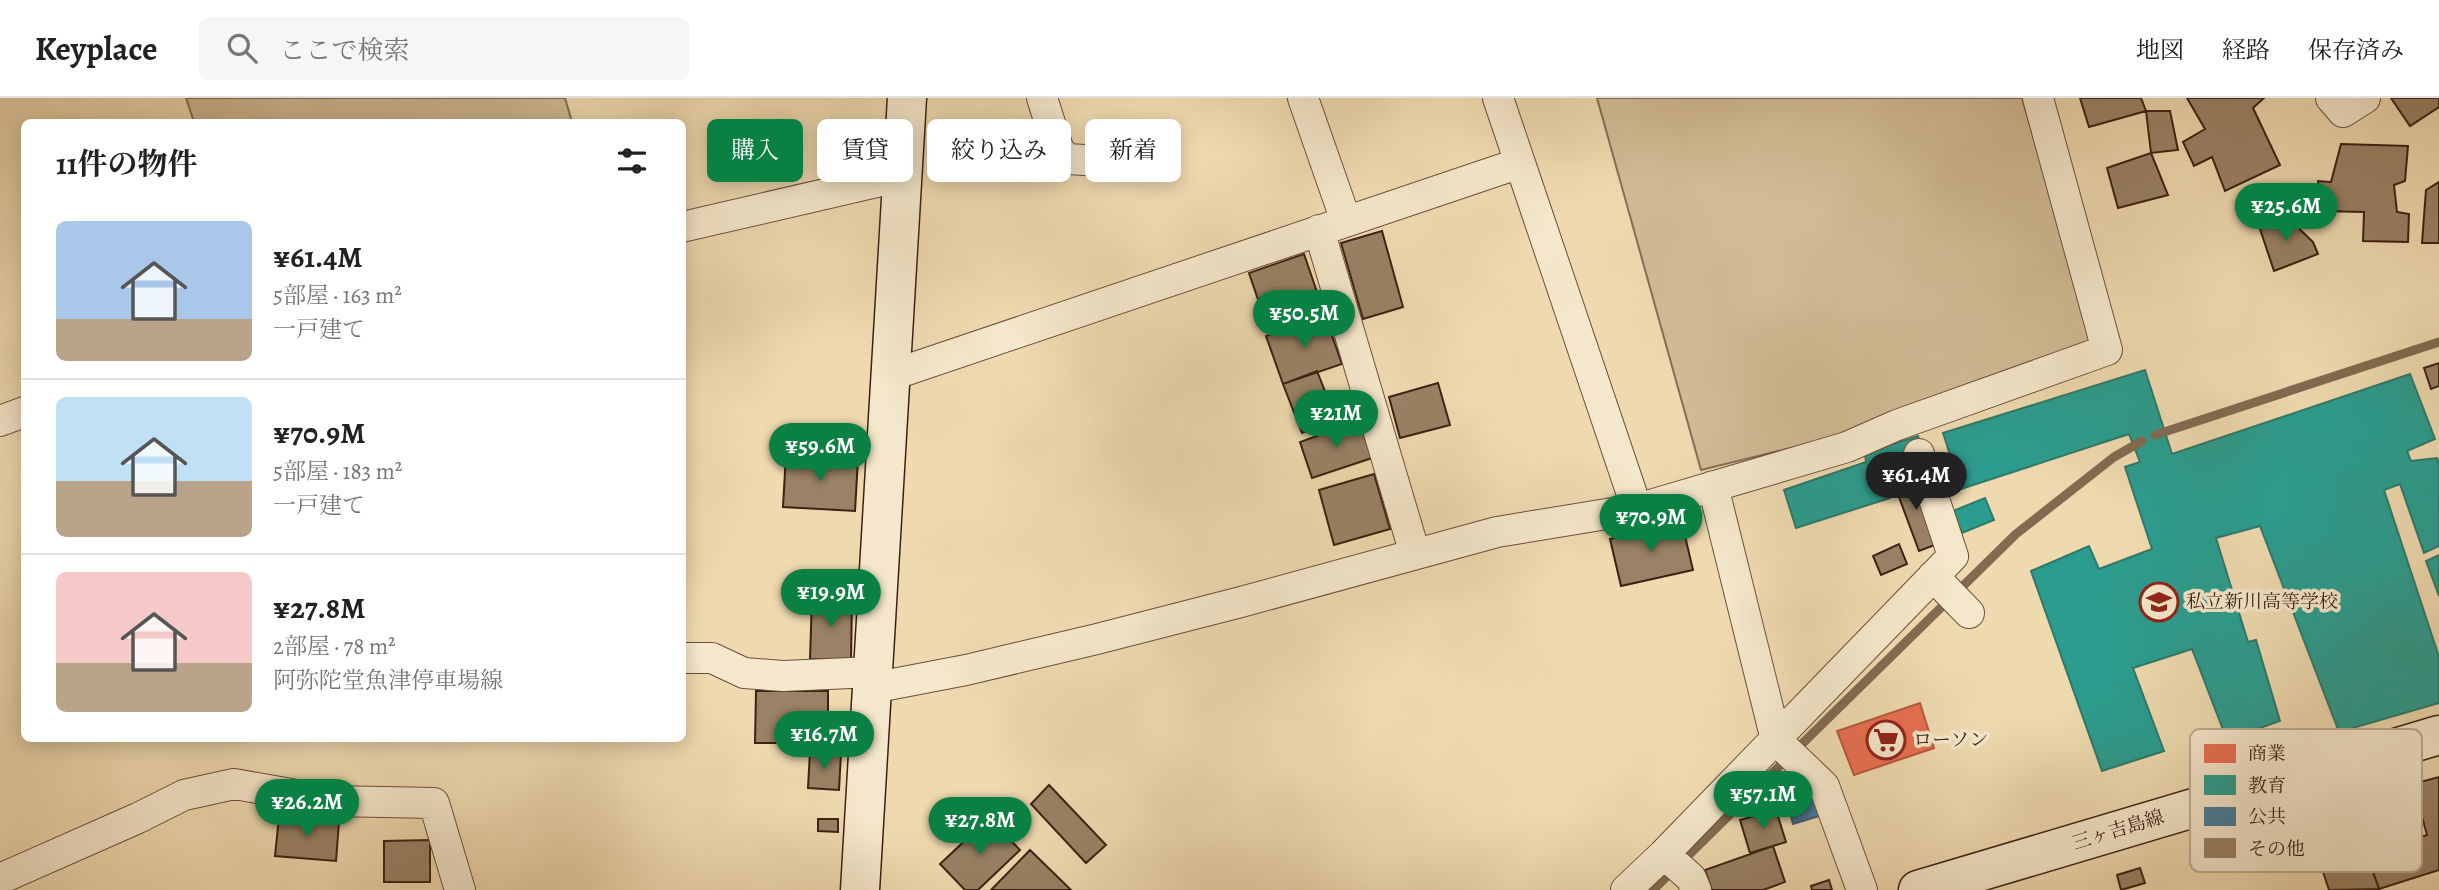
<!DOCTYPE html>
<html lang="ja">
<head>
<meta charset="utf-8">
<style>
	body { margin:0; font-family:Alegreya,"Noto Serif JP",serif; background:#f6f6f6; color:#222; height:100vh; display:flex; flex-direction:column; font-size:26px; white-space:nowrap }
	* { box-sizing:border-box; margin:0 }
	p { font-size:23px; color:#767676 }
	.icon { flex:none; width:38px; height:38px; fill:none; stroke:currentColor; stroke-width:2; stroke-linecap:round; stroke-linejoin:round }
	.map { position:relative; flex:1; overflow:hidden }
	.details { position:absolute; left:21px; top:21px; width:665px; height:623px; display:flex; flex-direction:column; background:#fff; border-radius:10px; box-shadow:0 4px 18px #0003 }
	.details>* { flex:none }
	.banner { position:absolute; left:707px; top:21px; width:665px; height:63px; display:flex; gap:14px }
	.price { position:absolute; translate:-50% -60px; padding:0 16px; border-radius:24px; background:#0b8043; color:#fff; font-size:23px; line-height:46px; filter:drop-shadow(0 2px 4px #0008) }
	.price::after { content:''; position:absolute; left:50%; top:42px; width:21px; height:16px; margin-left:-10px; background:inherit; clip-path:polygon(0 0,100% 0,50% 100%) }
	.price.on { background:#222; color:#fff }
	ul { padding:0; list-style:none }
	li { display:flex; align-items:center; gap:21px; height:175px; padding:0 35px }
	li+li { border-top:2px solid #e0e0e0 }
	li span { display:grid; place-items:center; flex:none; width:196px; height:140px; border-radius:10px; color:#555 }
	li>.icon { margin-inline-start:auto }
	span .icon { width:84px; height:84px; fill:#fffc; stroke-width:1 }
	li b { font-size:30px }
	h2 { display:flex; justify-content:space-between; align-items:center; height:84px; padding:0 35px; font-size:30px }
	.chip { padding:0 24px; border-radius:10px; background:#fff; box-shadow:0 4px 18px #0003; font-size:24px; line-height:63px }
	.chip.on { background:#0b8043; color:#fff }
	header { display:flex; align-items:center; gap:42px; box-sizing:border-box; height:98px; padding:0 35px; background:#fff; border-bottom:2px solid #e0e0e0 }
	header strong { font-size:33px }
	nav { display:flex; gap:38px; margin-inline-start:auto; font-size:24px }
	.search { width:490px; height:63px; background:#f6f6f6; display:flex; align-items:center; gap:18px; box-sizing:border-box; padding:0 24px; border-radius:10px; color:#767676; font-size:26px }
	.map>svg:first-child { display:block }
</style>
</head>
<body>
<header>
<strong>Keyplace</strong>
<div class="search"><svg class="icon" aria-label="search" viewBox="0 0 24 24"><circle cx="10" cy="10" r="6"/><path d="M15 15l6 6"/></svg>ここで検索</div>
<nav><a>地図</a><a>経路</a><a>保存済み</a></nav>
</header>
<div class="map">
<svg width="2439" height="792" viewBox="0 0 2439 792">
	<rect width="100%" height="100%" fill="#efdaaf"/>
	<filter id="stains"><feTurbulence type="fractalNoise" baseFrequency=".00286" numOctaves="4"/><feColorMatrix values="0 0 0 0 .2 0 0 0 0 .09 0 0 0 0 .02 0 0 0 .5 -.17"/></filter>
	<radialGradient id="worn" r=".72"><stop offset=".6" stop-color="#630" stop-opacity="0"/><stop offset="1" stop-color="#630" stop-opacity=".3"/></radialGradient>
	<path fill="#d1bb95" stroke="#866e54" stroke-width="2" d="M186 0H565L572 24H194Z
		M1597 0H2022L2094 246 1835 339 1701 372Z"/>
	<path fill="#e76f51" stroke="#b4583f" stroke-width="2" d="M1920 605 1934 650 1854 677 1837 633Z"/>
	<path fill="#2a9d8f" stroke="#2f786a" stroke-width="2" d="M2145 272 2172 356 2410 276 2435 341 2407 353 2411 363 2437 360 2439 366V448L2424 455 2400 386 2384 392 2439 559V605L2339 634 2260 428 2216 440 2248 544 2256 542 2280 623 2227 642 2192 551 2133 570 2164 653 2102 673 2031 473 2089 448 2099 471 2152 451 2125 369 2140 364 2129 336 1961 391 1943 335Z
		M1918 338 1922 350 1884 366 1890 400 1796 430 1784 392 1866 364 1865 355Z
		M1985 400 1994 422 1962 435 1953 413Z
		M2439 457V498L2426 463Z"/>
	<path fill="#457b9d" stroke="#426074" stroke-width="2" d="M1815 692 1822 717 1793 726 1786 700Z"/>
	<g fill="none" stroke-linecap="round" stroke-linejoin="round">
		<path stroke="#836b51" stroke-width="9" d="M2155 337 2439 244
			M1653 792 2016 436 2114 359 2142 343"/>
	</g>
	<path fill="#998265" stroke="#3c2214" stroke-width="2" d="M2080 0H2141L2146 13 2089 29Z
		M2187 0H2264L2253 10 2280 67 2225 93 2212 59 2194 68 2183 44 2205 31Z
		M2391 0H2439V9L2410 28Z
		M2146 13H2170L2178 52 2151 55Z
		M2341 46 2408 48 2405 83 2394 87 2397 114 2409 116 2408 144 2363 143 2364 114 2320 113 2318 83 2331 84Z
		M2151 55 2168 97 2118 110 2107 70Z
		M2439 84V145H2422L2426 92Z
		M2287 119 2313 144 2318 156 2274 173 2259 128Z
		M1382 133 1403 209 1363 221 1341 145Z
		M1304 156 1322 209 1267 228 1249 175Z
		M1325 218 1342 266 1283 286 1266 238Z
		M2439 265V288L2431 291 2424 270Z
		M1317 273 1336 321 1302 335 1283 286Z
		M1438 285 1450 327 1400 340 1389 299Z
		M1359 323 1372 360 1312 380 1300 344Z
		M786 356 858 361 855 413 783 409Z
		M1914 375 1940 445 1919 453 1893 383Z
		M1374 376 1390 431 1334 447 1319 392Z
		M1682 425 1693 472 1621 488 1610 441Z
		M1899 446 1907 466 1881 477 1873 458Z
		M812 500 852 501 851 562 810 561Z
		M756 593H828V645H755Z
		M810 653 841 655 839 692 808 690Z
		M2439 679V772L2379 791 2367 756 2427 737 2413 686Z
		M1049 687 1106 747 1086 765 1031 706Z
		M2364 702 2368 717 2355 724 2379 791 2329 792 2306 722Z
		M1776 712 1786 744 1750 755 1740 722Z
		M279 719 339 724 336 763 275 758Z
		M989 720 1020 752 978 792H965L940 766Z
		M818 721H838V734L818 733Z
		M430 742V784H384V743Z
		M1773 748 1785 784 1763 792H1712L1705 772Z
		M1030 752 1071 792H991Z
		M2140 770 2145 785 2121 792 2117 777Z
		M1829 782 1832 792H1812L1811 788Z"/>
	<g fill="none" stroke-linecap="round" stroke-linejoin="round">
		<defs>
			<path id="minor" d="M1042 0 1059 53 1068 61 1134 65
				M1303 0 1346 123
				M1498 0 1520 65
				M2331 0 2343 14 2365 0
				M682 129 903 78
				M1319 132 1415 456
				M0 323 24 314
				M1713 388 1776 642 1824 688 1862 792
				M1637 411 1847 349 1897 327 2107 252 2038 0
				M1933 478 1969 515
				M682 560H712L744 575 783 578 873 574
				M872 590 966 572 1097 541 1241 504 1497 434 1637 411 1520 65 892 277
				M1664 756 1691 780 1696 792
				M0 781 138 720 184 697 234 686 331 703 434 705 460 792
				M1626 792 1664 756 1953 458 1919 356"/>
			<path id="secondary" d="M860 792 907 0
				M1918 792 2439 637"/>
		</defs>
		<use href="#minor" stroke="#69503b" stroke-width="32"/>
		<use href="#secondary" stroke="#3c2214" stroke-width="41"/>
		<use href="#minor" stroke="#f5e7cb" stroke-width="30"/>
		<use href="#secondary" stroke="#f5e7cb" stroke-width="38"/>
	</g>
	<defs>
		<symbol id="school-ring" viewBox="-11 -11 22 22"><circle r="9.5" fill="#f5e7cb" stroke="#8f2418" stroke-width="1.5"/><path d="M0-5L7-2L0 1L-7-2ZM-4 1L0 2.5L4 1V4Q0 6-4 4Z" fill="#8f2418"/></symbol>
		<symbol id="supermarket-ring" viewBox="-11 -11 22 22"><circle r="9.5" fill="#f5e7cb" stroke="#8f2418" stroke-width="1.5"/><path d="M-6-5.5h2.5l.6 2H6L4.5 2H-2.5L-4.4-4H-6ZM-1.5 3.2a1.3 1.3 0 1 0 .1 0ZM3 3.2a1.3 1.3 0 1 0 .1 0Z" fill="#8f2418"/></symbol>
	</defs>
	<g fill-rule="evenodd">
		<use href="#school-ring" x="2137" y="482" width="44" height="44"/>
		<use href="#supermarket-ring" x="1864" y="620" width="44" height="44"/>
	</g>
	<g text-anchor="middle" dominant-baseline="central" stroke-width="7" stroke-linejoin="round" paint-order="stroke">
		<g font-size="19" fill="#3c2214" stroke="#f5e7cb" text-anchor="start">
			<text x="2186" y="504">私立新川高等学校</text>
			<text x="1913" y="642">ローソン</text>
		</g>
		<g font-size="19" fill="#3c2214" stroke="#f5e7cb">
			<text transform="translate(2118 732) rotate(-17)">三ヶ吉島線</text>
		</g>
	</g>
	<rect x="2190" y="631" width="232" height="143" rx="10" fill="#f5e7cb" stroke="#beac94" stroke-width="2"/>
	<rect x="2204" y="646" width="32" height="19" fill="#e76f51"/>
	<rect x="2204" y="677" width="32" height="20" fill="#2a9d8f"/>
	<rect x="2204" y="709" width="32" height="19" fill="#457b9d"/>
	<rect x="2204" y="740" width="32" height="20" fill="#998265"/>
	<g font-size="19" fill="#3c2214">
		<text x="2248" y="662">商業</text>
		<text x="2248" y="694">教育</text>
		<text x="2248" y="725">公共</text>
		<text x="2248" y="757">その他</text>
	</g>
	<rect width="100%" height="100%" filter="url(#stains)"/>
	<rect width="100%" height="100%" fill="url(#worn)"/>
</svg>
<b class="price" style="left:2286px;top:145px">¥25.6M</b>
<b class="price" style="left:1304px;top:252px">¥50.5M</b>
<b class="price" style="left:1336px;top:352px">¥21M</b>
<b class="price" style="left:820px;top:385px">¥59.6M</b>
<b class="price on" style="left:1916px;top:414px">¥61.4M</b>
<b class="price" style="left:1651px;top:456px">¥70.9M</b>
<b class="price" style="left:831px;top:531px">¥19.9M</b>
<b class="price" style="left:824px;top:673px">¥16.7M</b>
<b class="price" style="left:1763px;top:733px">¥57.1M</b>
<b class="price" style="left:307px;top:741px">¥26.2M</b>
<b class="price" style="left:980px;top:759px">¥27.8M</b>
<div class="banner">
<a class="chip on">購入</a>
<a class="chip">賃貸</a>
<a class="chip">絞り込み</a>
<a class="chip">新着</a>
</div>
<section class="details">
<h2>11件の物件<svg class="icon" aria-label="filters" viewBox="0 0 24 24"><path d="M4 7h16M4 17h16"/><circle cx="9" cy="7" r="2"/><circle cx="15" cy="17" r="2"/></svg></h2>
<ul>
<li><span style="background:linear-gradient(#a9c7e8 70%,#b9a48a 0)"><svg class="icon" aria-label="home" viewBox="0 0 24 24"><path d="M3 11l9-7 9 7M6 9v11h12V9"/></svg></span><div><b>¥61.4M</b><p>5部屋 · 163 m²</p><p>一戸建て</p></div></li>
<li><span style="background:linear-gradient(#bfe0f5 60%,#b9a48a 0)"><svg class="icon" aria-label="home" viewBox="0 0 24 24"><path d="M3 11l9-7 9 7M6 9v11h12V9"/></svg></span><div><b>¥70.9M</b><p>5部屋 · 183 m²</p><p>一戸建て</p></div></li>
<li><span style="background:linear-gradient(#f6c9c9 65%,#b9a48a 0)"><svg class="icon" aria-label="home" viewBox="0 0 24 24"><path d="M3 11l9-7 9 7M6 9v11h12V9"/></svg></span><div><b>¥27.8M</b><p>2部屋 · 78 m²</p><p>阿弥陀堂魚津停車場線</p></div></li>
</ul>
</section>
</div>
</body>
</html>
